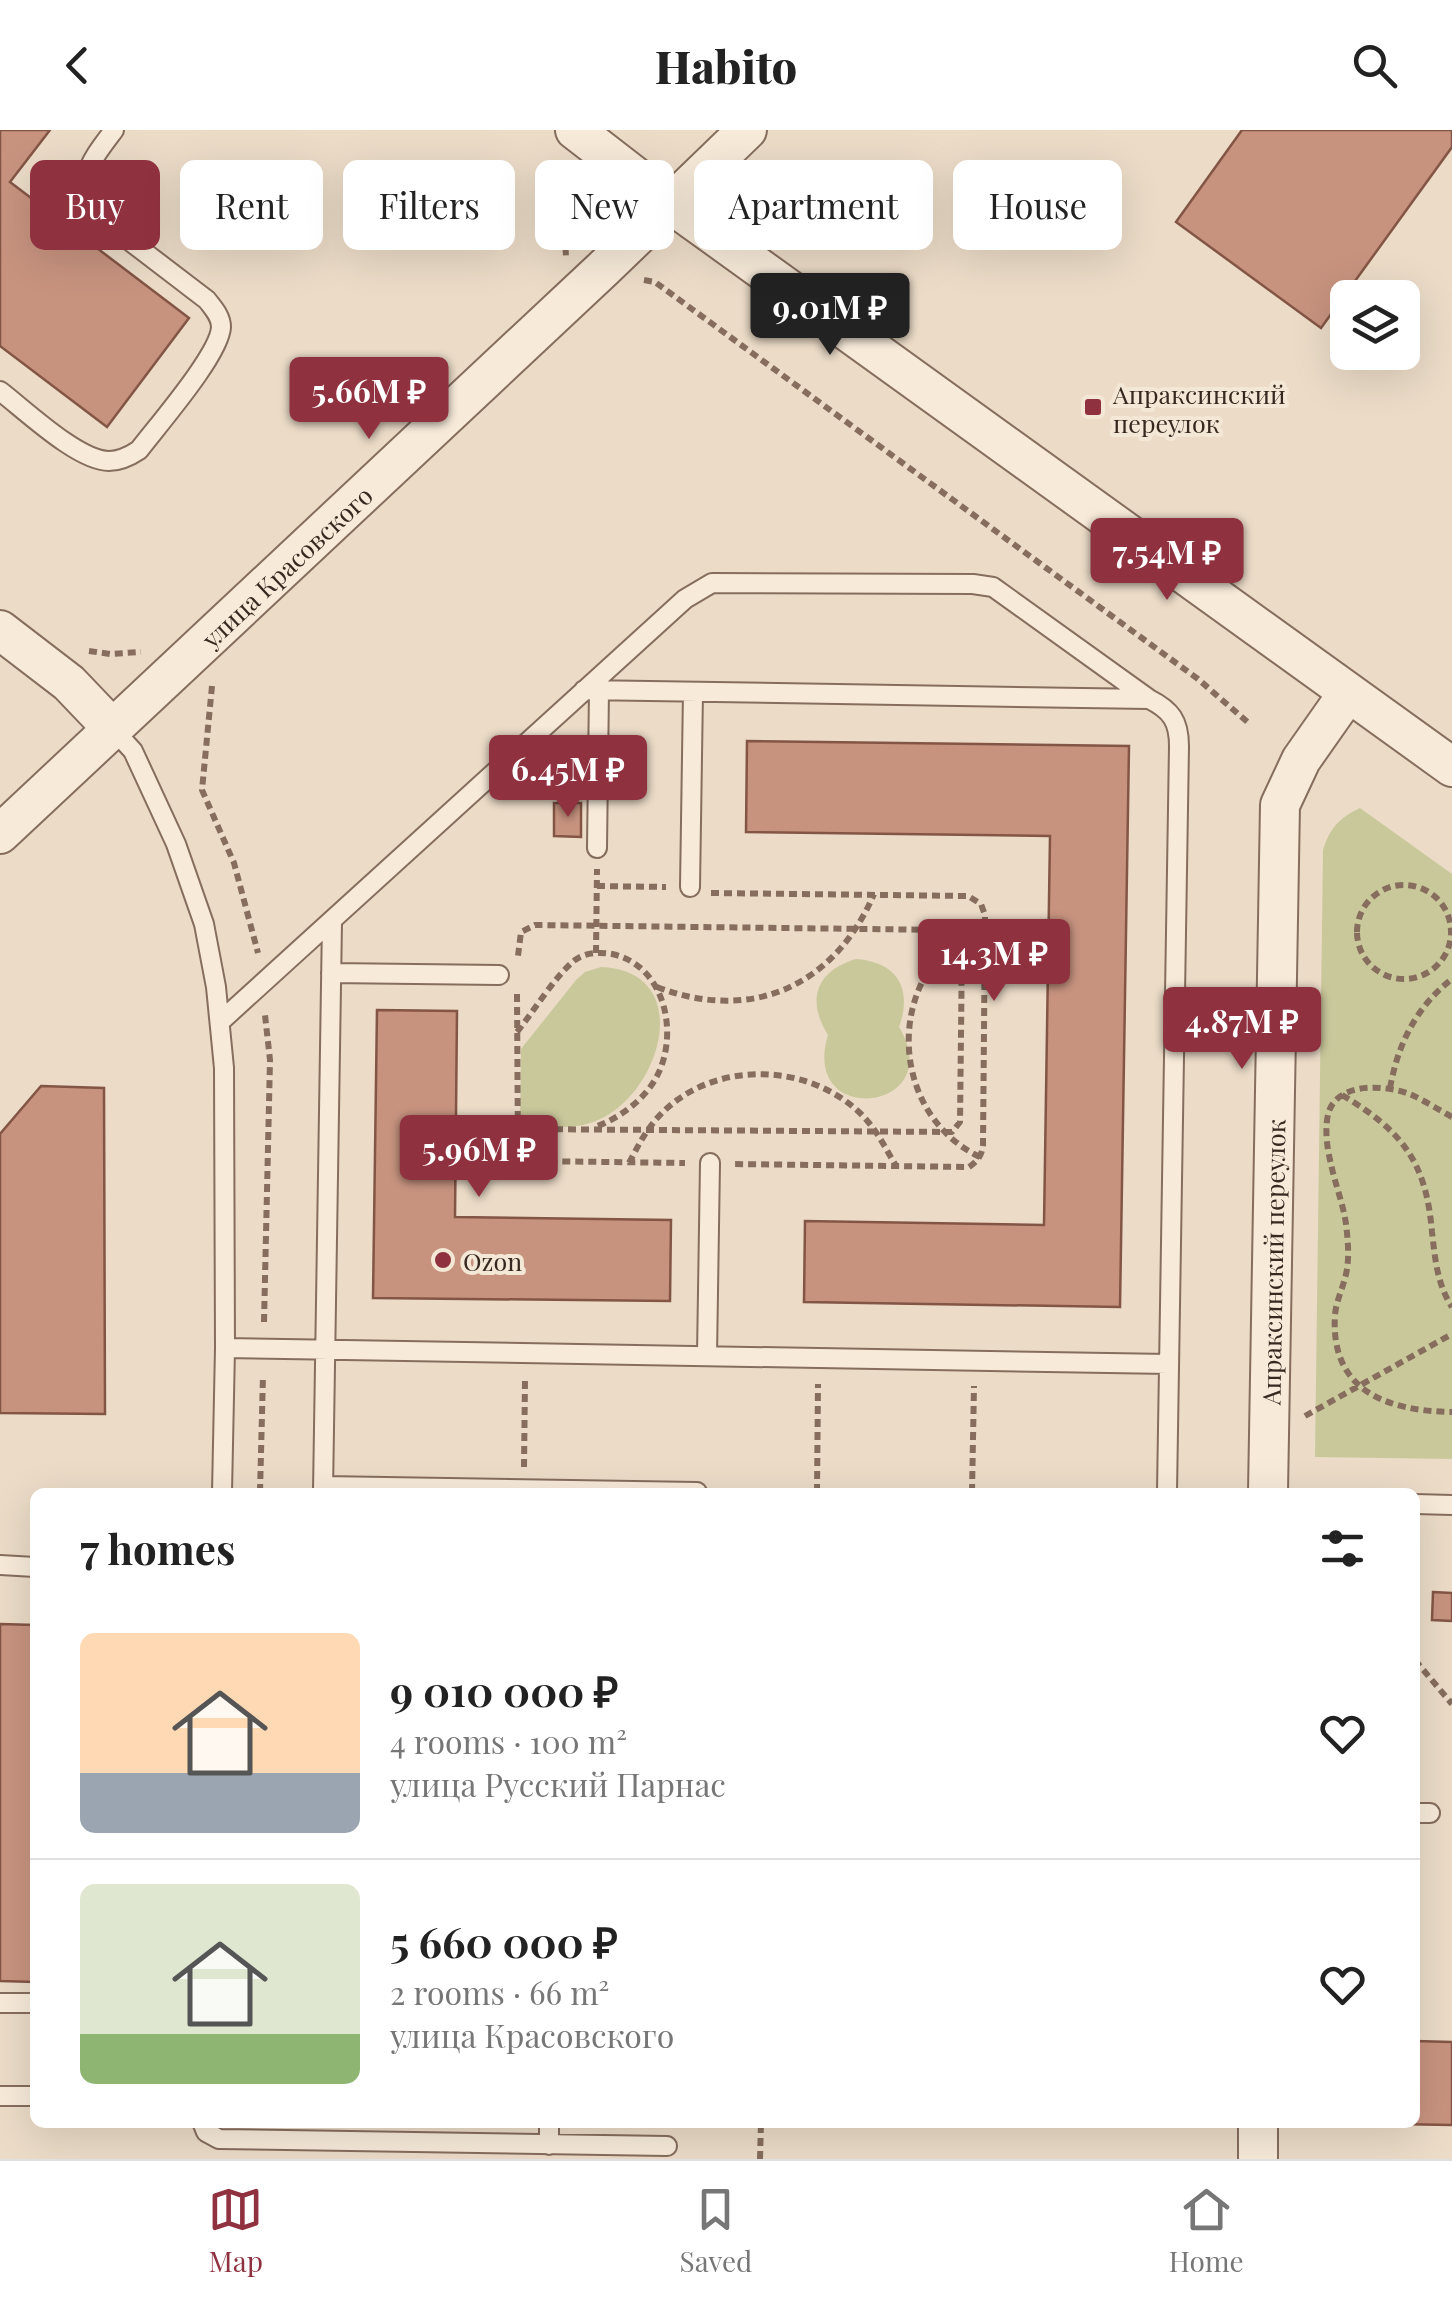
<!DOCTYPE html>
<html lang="en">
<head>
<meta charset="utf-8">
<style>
	body { margin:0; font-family:"Playfair Display",serif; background:#f6f6f6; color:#222; height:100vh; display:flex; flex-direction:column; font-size:38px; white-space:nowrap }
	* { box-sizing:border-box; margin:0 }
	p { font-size:32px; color:#767676 }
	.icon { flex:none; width:55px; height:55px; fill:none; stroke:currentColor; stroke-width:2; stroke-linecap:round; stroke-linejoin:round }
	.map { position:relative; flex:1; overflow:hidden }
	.side { position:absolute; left:30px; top:1358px; width:1390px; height:640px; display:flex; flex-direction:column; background:#fff; border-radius:15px; box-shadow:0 10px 40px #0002 }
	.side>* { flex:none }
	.guide { position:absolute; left:30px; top:30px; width:1392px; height:90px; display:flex; gap:20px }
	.tools { position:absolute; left:1330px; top:150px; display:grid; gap:20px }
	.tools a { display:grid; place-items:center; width:90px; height:90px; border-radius:15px; background:#fff; box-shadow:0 10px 40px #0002; font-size:50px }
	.price { position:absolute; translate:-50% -85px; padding:0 22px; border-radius:10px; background:#90313f; color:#fff; font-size:32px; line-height:65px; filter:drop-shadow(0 2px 5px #0008) }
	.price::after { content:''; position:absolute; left:50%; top:60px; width:30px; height:22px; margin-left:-15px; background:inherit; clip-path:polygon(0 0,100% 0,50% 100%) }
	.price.selected { background:#222; color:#fff }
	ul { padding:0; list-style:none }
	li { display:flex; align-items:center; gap:30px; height:250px; padding:0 50px }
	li+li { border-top:2px solid #e0e0e0 }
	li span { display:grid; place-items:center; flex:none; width:280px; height:200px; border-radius:15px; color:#555 }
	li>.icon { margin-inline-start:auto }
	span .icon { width:120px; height:120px; fill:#fffc; stroke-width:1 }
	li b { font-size:42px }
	h2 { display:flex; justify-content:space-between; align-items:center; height:120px; padding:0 50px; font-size:42px }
	.chip { padding:0 35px; border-radius:15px; background:#fff; box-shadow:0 10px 40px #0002; font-size:35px; line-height:90px }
	.chip.selected { background:#90313f; color:#fff }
	header { display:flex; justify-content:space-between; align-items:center; height:130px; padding:0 50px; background:#fff; font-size:45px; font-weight:800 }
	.dock { display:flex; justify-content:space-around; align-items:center; height:140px; border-top:2px solid #e0e0e0; background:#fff; font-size:28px; color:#767676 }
	.dock a { display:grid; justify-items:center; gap:5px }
	.dock .selected { color:#90313f }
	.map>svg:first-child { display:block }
</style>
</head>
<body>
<header><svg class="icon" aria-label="back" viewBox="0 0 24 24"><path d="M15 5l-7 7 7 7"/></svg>Habito<svg class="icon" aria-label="search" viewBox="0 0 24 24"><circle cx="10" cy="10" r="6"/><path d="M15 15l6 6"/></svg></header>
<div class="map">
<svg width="1452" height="2029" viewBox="0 0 1452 2029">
	<rect width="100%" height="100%" fill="#ebdbc7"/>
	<path fill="#c9c89b" d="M1360 678 1452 744V1329L1315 1327 1323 720C1330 698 1339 688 1360 678Z
		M856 829C897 832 913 858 899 897 950 982 799 999 828 905 806 870 816 841 856 829Z
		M601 837C702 841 658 980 583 995 564 999 540 995 520 994L521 919 576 850 585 842Z"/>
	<path fill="#c7937f" stroke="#835545" stroke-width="2.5" d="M0 0H50L10 52 189 188 107 297 0 216Z
		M1242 0H1452V17L1321 198 1176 92Z
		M747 611 1129 616 1120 1177 804 1172 805 1091 1044 1095 1050 706 746 702Z
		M554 673H581V707L554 706Z
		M377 880 457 881 455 1087 671 1090 670 1171 373 1168Z
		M41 956 104 958 105 1284 0 1283V1004Z
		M1433 1462 1452 1463V1491L1432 1490Z
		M0 1494 35 1495V1852L0 1851Z
		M1415 1911 1452 1912V1995L1334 1993 1415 1992Z"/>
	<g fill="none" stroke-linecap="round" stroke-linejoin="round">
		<defs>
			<path id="service" d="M0 261C25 280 78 331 109 331 120 331 130 326 139 320 158 295 220 224 221 197 221 186 213 178 207 170L101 89C72 52 90 32 114 0
				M584 560 1149 569C1171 580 1179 591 1179 616L1167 1362
				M112 598 133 621 176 714 204 794 216 857 224 938 225 1218
				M597 718 599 560
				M690 757 693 562
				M331 843 499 845
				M221 891 685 469 712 453 973 454 993 457 1149 569
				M707 1226 710 1033
				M323 1356 697 1362
				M222 1362 225 1218 1169 1234
				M323 1362 332 792
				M1415 1374 1452 1375
				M0 1435 35 1437
				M1415 1683H1430
				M0 1873H35
				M0 1966H35
				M202 1992 206 2002 219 2009 667 2016
				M549 2015V1992"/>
			<g id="minor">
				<path d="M575 0 672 75 1452 637"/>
				<path d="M0 500 69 553 112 598"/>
				<path id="s1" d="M0 704 603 139 747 0"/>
				<path id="s2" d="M1268 1362 1280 675 1301 630 1348 563"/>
				<path d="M1258 2029V1992"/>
			</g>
		</defs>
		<use href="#service" stroke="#866d5d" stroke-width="22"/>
		<use href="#minor" stroke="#866d5d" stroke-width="42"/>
		<path stroke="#866d5d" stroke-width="6" stroke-dasharray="8 5" stroke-linecap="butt" d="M551 82 565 107 566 127
			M644 150 655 152 1198 549 1251 595
			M89 521 110 524 141 522
			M212 556 202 660 234 733 258 823
			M1357 802a47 47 0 1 1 94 0a47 47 0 1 1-94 0Z
			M597 756 666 757
			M711 763 968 766 981 774 985 785 983 1015C982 1025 978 1031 969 1037L733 1034
			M596 823 597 739
			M657 857C751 893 834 857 874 764
			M517 864 518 1027 529 1031 685 1033
			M517 902C534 881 555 846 575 830 586 822 600 822 612 824 664 835 679 901 658 944 646 969 620 988 595 997
			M1390 958C1398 914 1416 877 1452 849
			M1342 965C1402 1001 1426 1031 1432 1102 1435 1128 1437 1154 1452 1177
			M1452 987C1439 980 1425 971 1412 965 1388 955 1340 951 1329 981 1324 996 1327 1019 1331 1034 1335 1054 1343 1073 1346 1094 1348 1111 1350 1131 1345 1148 1342 1160 1336 1172 1335 1185 1330 1261 1387 1281 1452 1282
			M516 999 952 1002 960 992 962 815 959 807 948 800 535 795 521 802 518 826
			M980 1027C883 981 885 833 986 793
			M629 1033C639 1014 648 996 664 981 717 930 809 933 861 984 876 999 885 1017 896 1036
			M264 1192 270 930 265 885
			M1305 1286 1452 1204
			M524 1337 525 1249
			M260 1362 263 1245
			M817 1362 818 1254
			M972 1362 974 1256
			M1415 1530 1452 1574
			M760 2029 761 1992"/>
		<use href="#service" stroke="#f7ead9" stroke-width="18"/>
		<use href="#minor" stroke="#f7ead9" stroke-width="38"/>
	</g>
	<g fill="#90313f" stroke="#f3e7d6" stroke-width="4">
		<rect x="1083" y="267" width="20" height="20" rx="5"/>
		<circle cx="443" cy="1130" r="10"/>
	</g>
	<g text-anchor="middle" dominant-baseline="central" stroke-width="8" stroke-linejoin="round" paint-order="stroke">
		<g font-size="25" fill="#372820" stroke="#f3e7d6" text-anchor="start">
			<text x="1113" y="263">Апраксинский<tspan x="1113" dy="29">переулок</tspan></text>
			<text x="463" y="1130">Ozon</text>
		</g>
		<g font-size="25" fill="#372820" stroke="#f3e7d6">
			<text stroke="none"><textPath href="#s1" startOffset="392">улица Красовского</textPath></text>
			<text stroke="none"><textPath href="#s2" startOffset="230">Апраксинский переулок</textPath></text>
		</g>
	</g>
</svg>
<div class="tools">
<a><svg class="icon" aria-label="layers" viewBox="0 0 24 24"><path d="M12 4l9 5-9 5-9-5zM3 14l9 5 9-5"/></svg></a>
</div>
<b class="price selected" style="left:830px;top:228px">9.01M ₽</b>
<b class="price" style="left:369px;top:312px">5.66M ₽</b>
<b class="price" style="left:1167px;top:473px">7.54M ₽</b>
<b class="price" style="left:568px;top:690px">6.45M ₽</b>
<b class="price" style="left:994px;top:874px">14.3M ₽</b>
<b class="price" style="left:1242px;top:942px">4.87M ₽</b>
<b class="price" style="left:479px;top:1070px">5.96M ₽</b>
<div class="guide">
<a class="chip selected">Buy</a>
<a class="chip">Rent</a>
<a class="chip">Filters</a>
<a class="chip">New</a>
<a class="chip">Apartment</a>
<a class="chip">House</a>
</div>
<section class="side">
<h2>7 homes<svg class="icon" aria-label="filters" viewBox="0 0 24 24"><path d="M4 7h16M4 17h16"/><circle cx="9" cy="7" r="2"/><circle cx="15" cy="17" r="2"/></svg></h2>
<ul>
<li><span style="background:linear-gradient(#ffd9b3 70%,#9aa5b1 0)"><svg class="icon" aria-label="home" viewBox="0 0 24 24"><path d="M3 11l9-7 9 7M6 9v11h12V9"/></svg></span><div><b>9 010 000 ₽</b><p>4 rooms · 100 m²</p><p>улица Русский Парнас</p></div><svg class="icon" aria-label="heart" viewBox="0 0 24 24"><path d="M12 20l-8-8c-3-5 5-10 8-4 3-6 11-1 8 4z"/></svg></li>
<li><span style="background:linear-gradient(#dfe7d0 75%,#8fb573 0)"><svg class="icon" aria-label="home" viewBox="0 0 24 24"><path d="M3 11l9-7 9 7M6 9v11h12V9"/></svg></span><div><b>5 660 000 ₽</b><p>2 rooms · 66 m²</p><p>улица Красовского</p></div><svg class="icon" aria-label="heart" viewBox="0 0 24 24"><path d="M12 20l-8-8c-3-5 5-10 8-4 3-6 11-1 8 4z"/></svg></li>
</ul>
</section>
</div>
<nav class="dock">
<a class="selected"><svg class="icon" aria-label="map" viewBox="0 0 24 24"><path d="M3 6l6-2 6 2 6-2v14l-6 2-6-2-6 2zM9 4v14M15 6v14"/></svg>Map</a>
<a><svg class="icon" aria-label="saved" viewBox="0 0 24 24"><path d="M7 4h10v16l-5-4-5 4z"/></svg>Saved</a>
<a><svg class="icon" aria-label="home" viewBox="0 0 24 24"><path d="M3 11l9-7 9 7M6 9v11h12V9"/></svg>Home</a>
</nav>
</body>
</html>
